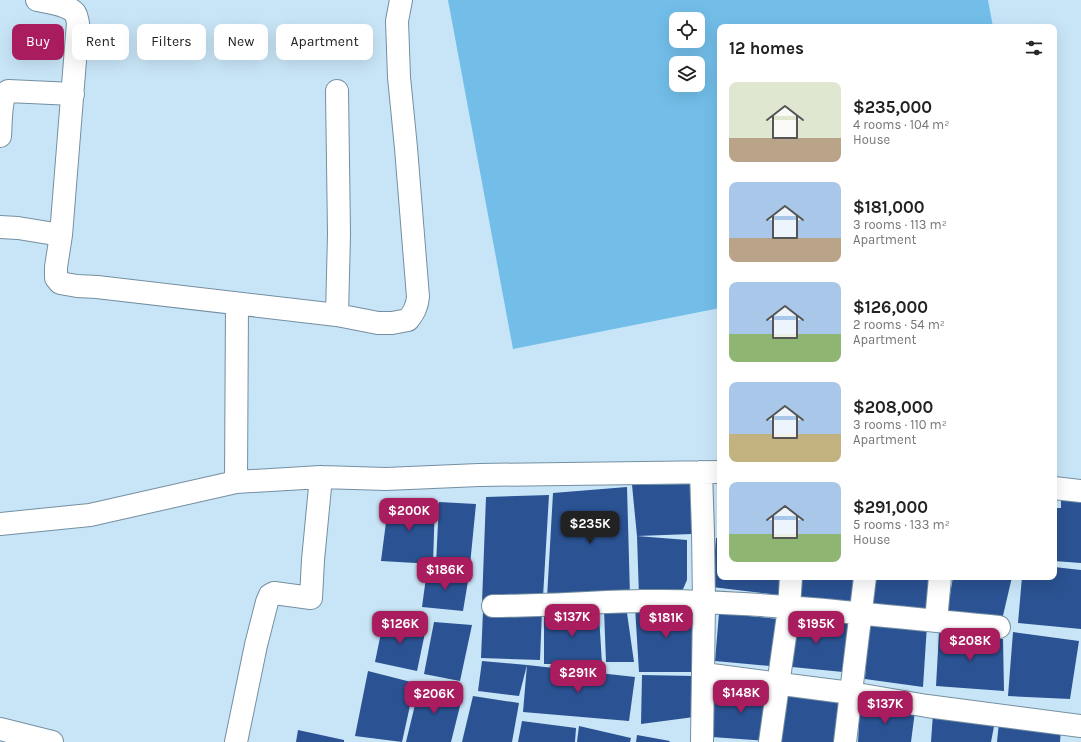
<!DOCTYPE html>
<html lang="en">
<head>
<meta charset="utf-8">
<style>
	body { margin:0; font-family:Karla,sans-serif; background:#f2f2f2; color:#222; height:100vh; display:flex; flex-direction:column; font-size:15px; white-space:nowrap }
	* { box-sizing:border-box; margin:0 }
	p { font-size:13px; color:#767676 }
	.icon { flex:none; width:22px; height:22px; fill:none; stroke:currentColor; stroke-width:2; stroke-linecap:round; stroke-linejoin:round }
	.map { position:relative; flex:1; overflow:hidden }
	.drawer { position:absolute; left:717px; top:24px; width:340px; height:556px; display:flex; flex-direction:column; background:#fff; border-radius:8px; box-shadow:0 4px 16px #0002 }
	.drawer>* { flex:none }
	.banner { position:absolute; left:12px; top:24px; width:380px; height:36px; display:flex; gap:8px }
	.fabs { position:absolute; left:669px; top:12px; display:grid; gap:8px }
	.fabs a { display:grid; place-items:center; width:36px; height:36px; border-radius:8px; background:#fff; box-shadow:0 4px 16px #0002; font-size:20px }
	.price { position:absolute; translate:-50% -34px; padding:0 9px; border-radius:8px; background:#a91c5e; color:#fff; font-size:13px; line-height:26px; filter:drop-shadow(0 1px 2px #0008) }
	.price::after { content:''; position:absolute; left:50%; top:24px; width:12px; height:9px; margin-left:-6px; background:inherit; clip-path:polygon(0 0,100% 0,50% 100%) }
	.price.current { background:#222; color:#fff }
	ul { padding:0; list-style:none }
	li { display:flex; align-items:center; gap:12px; height:100px; padding:0 12px }
	li span { display:grid; place-items:center; flex:none; width:112px; height:80px; border-radius:8px; color:#555 }
	li>.icon { margin-inline-start:auto }
	span .icon { width:48px; height:48px; fill:#fffc; stroke-width:1 }
	li b { font-size:17px }
	h2 { display:flex; justify-content:space-between; align-items:center; height:48px; padding:0 12px; font-size:17px }
	.tag { padding:0 14px; border-radius:8px; background:#fff; box-shadow:0 4px 16px #0002; font-size:14px; line-height:36px }
	.tag.current { background:#a91c5e; color:#fff }
	.map>svg:first-child { display:block }
</style>
</head>
<body>
<div class="map">
<svg width="1081" height="742" viewBox="0 0 1081 742">
	<rect width="100%" height="100%" fill="#c8e5f7"/>
	<path fill="#72bee9" fill-rule="evenodd" d="M448 0H988L993 27H720V308L513 349ZM676 19H698V41H676ZM676 63H698V85H676Z"/>
	<path fill="#2b5292" d="M690 484 692 534 637 536 632 485Z
		M627 487 630 596 547 598 553 493Z
		M549 495 543 597 482 603 486 497Z
		M1061 495 1081 497V563L1054 561V508H1061Z
		M389 499 435 502 433 564 381 561Z
		M439 502 476 504 470 565H436Z
		M637 536 687 540V580L680 596H639Z
		M716 538H720V577H781L779 595 712 587Z
		M1054 567 1081 570V629L1018 623 1022 577H1054Z
		M427 570 469 575 463 611 422 607Z
		M801 577H857L854 605 799 598Z
		M874 577H934L929 612 867 608Z
		M953 577H1012L1002 620 947 613Z
		M626 606 634 662H606L604 610Z
		M635 607 696 608 695 672H639Z
		M542 610 540 660 481 658 483 611Z
		M544 610 599 615 602 664H544Z
		M719 613 778 619 770 666 715 661Z
		M384 618 426 628 417 671 375 662Z
		M790 619 849 623 843 672 782 666Z
		M869 619 927 625 923 687 865 679Z
		M434 622 472 625 460 681 424 674Z
		M939 632 1003 639 1004 691 936 686Z
		M1013 632 1079 641 1070 699 1008 696Z
		M482 661 527 665 519 696 478 691Z
		M527 665 635 677 629 721 523 712Z
		M368 671 415 683 402 742 355 736Z
		M642 675 694 676V717L641 724Z
		M420 684 463 694 451 742H406Z
		M713 687 772 693 767 741 712 737Z
		M784 695 844 703 839 742H779Z
		M473 696 519 703 512 742H462Z
		M860 704 915 711 911 742H858Z
		M933 713 995 721 991 742H931Z
		M522 721 576 728 575 742H518Z
		M999 722 1061 729 1060 742H997Z
		M579 726 631 738 630 742H577Z
		M298 730 344 740V742H296Z
		M637 735 670 741 669 742H636Z"/>
	<g fill="none" stroke-linecap="round" stroke-linejoin="round">
		<defs>
			<path id="minor" d="M37 0C48 2 67 4 75 13 77 16 77 19 78 23L61 235
				M337 91 339 234 337 315
				M0 136C1 124 0 98 8 91L73 94
				M0 227 18 228 61 235 56 267V278L60 283 77 286 97 287 337 315 378 323H392L408 320C414 312 417 307 418 297L406 148 399 77 397 21 401 0
				M701 472 703 532 704 602 702 742
				M236 482 237 304
				M1054 488 1081 491
				M0 524 90 515 236 482 321 477 386 479 479 475 720 472
				M493 606C563 606 634 598 704 602 803 606 901 618 999 627
				M936 621 940 577
				M704 674 851 693 927 706 1081 726
				M0 729 52 742
				M236 742 256 645 267 602 270 595 274 593 311 598 313 560 321 477
				M770 742 789 608 791 577
				M845 742 865 577"/>
		</defs>
		<use href="#minor" stroke="#748fa0" stroke-width="24"/>
		<use href="#minor" stroke="#fff" stroke-width="22"/>
	</g>
</svg>
<div class="fabs">
<a><svg class="icon" aria-label="locate" viewBox="0 0 24 24"><circle cx="12" cy="12" r="6"/><path d="M12 2v4M12 18v4M2 12h4M18 12h4"/></svg></a>
<a><svg class="icon" aria-label="layers" viewBox="0 0 24 24"><path d="M12 4l9 5-9 5-9-5zM3 14l9 5 9-5"/></svg></a>
</div>
<b class="price" style="left:409px;top:532px">$200K</b>
<b class="price current" style="left:590px;top:545px">$235K</b>
<b class="price" style="left:445px;top:591px">$186K</b>
<b class="price" style="left:572px;top:638px">$137K</b>
<b class="price" style="left:666px;top:639px">$181K</b>
<b class="price" style="left:400px;top:645px">$126K</b>
<b class="price" style="left:816px;top:645px">$195K</b>
<b class="price" style="left:970px;top:662px">$208K</b>
<b class="price" style="left:578px;top:694px">$291K</b>
<b class="price" style="left:741px;top:714px">$148K</b>
<b class="price" style="left:434px;top:715px">$206K</b>
<b class="price" style="left:885px;top:725px">$137K</b>
<div class="banner">
<a class="tag current">Buy</a>
<a class="tag">Rent</a>
<a class="tag">Filters</a>
<a class="tag">New</a>
<a class="tag">Apartment</a>
</div>
<section class="drawer">
<h2>12 homes<svg class="icon" aria-label="filters" viewBox="0 0 24 24"><path d="M4 7h16M4 17h16"/><circle cx="9" cy="7" r="2"/><circle cx="15" cy="17" r="2"/></svg></h2>
<ul>
<li><span style="background:linear-gradient(#dfe7d0 70%,#b9a48a 0)"><svg class="icon" aria-label="home" viewBox="0 0 24 24"><path d="M3 11l9-7 9 7M6 9v11h12V9"/></svg></span><div><b>$235,000</b><p>4 rooms · 104 m²</p><p>House</p></div></li>
<li><span style="background:linear-gradient(#a9c7e8 70%,#b9a48a 0)"><svg class="icon" aria-label="home" viewBox="0 0 24 24"><path d="M3 11l9-7 9 7M6 9v11h12V9"/></svg></span><div><b>$181,000</b><p>3 rooms · 113 m²</p><p>Apartment</p></div></li>
<li><span style="background:linear-gradient(#a9c7e8 65%,#8fb573 0)"><svg class="icon" aria-label="home" viewBox="0 0 24 24"><path d="M3 11l9-7 9 7M6 9v11h12V9"/></svg></span><div><b>$126,000</b><p>2 rooms · 54 m²</p><p>Apartment</p></div></li>
<li><span style="background:linear-gradient(#a9c7e8 65%,#c2b280 0)"><svg class="icon" aria-label="home" viewBox="0 0 24 24"><path d="M3 11l9-7 9 7M6 9v11h12V9"/></svg></span><div><b>$208,000</b><p>3 rooms · 110 m²</p><p>Apartment</p></div></li>
<li><span style="background:linear-gradient(#a9c7e8 65%,#8fb573 0)"><svg class="icon" aria-label="home" viewBox="0 0 24 24"><path d="M3 11l9-7 9 7M6 9v11h12V9"/></svg></span><div><b>$291,000</b><p>5 rooms · 133 m²</p><p>House</p></div></li>
</ul>
</section>
</div>
</body>
</html>
